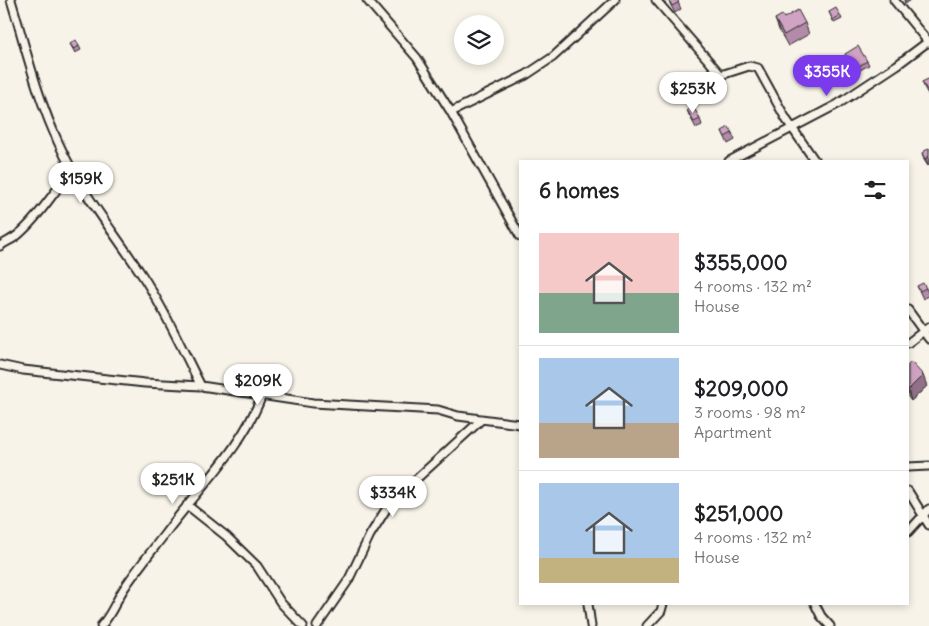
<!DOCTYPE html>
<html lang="en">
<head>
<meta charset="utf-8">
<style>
	body { margin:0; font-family:Delius,sans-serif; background:#f6f6f6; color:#202124; height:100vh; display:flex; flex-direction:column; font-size:19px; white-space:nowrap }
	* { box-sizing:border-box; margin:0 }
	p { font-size:16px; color:#757577 }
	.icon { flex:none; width:28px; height:28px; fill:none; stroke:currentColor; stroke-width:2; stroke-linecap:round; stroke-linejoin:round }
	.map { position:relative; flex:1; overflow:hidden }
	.panel { position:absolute; left:519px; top:160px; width:390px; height:445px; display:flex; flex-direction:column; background:#fff; border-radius:0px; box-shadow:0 2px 8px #0003 }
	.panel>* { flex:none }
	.fabs { position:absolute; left:454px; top:15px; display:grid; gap:10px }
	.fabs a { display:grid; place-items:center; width:50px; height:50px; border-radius:50%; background:#fff; box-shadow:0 2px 8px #0003; font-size:25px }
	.price { position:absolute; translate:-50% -42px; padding:0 11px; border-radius:18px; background:#fff; color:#222; font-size:16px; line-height:32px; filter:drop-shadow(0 1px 2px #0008) }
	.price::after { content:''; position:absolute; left:50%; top:30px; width:15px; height:11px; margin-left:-8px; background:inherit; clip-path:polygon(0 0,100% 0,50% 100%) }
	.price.current { background:#7c3aed; color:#fff }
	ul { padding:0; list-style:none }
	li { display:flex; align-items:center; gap:15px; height:125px; padding:0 20px }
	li+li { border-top:1px solid #e0e0e0 }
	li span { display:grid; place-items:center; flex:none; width:140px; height:100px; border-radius:0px; color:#555 }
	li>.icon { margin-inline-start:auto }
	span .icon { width:60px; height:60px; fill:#fffc; stroke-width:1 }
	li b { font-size:21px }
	h2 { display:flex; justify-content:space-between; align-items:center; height:60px; padding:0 20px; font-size:21px }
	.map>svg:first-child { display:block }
</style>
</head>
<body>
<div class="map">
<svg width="929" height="626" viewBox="0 0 929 626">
	<rect width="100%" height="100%" fill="#f7f3e8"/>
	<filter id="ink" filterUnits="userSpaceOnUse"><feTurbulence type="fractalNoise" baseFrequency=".02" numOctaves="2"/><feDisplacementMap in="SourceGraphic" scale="10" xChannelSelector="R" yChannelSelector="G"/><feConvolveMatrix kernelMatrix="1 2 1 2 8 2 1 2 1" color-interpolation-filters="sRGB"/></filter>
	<g filter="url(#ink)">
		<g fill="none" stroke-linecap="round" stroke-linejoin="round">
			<defs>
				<path id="street" d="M11 0C26 49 37 97 59 144 80 191 114 232 142 275 165 310 182 349 201 386
					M367 0 417 58 451 112 520 236
					M656 0 721 75 749 66 758 68 786 119 815 161
					M894 0 929 43
					M451 112 526 75 553 57 615 0
					M729 161 838 104 897 65 929 41
					M0 246C7 241 14 239 20 233 41 215 54 190 73 170
					M908 310 929 339
					M908 343 929 327
					M0 365 23 370 145 383 201 386 313 403 438 410 458 416 520 424
					M908 467 929 466
					M908 491 929 525
					M187 505 226 536 257 566 281 603 303 626
					M908 532 929 509
					M588 604 591 626
					M815 604 821 616 830 626
					M101 626C112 614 116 600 125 587 137 569 151 552 164 535 197 490 242 449 262 395
					M317 626 348 581 370 535 390 503 481 420
					M647 626 661 611 663 604"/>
			</defs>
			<use href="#street" stroke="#2b2b2b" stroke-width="11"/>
			<use href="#street" stroke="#f7f3e8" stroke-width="7"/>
		</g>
		<path fill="#b38ba8" stroke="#2b2b2b" d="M668 0H677L681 9 675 13Z
			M829 12 840 15 842 19 834 23Z
			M784 18 805 23 809 34 788 46 779 30 775 19Z
			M70 44 79 46 81 50 75 53Z
			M845 54 867 61 869 65 855 73Z
			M929 80V96L925 89 922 82Z
			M687 110 700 119 702 125 696 128 689 115Z
			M722 131 732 133 735 140 728 144Z
			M929 148 928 166 924 160 922 153Z
			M917 286 926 288 929 295 923 299Z
			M908 365 927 386 911 401 908 397Z"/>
		<path fill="#927188" stroke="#2b2b2b" d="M904 0H911L905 4Z
			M929 156V165L928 166 925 159Z
			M923 375 927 386 911 401 908 390Z"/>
		<path fill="#d0a2c3" stroke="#2b2b2b" d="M669 0H677L679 2 672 6Z
			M836 8 840 15 833 20 829 12Z
			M798 10 805 23 784 35 775 19 782 15 784 18Z
			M76 40 79 46 74 49 70 44Z
			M858 46 867 61 854 69 845 54Z
			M928 79 929 80V93L922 82Z
			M693 106 700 119 694 122 687 110Z
			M729 127 732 133 725 137 722 131Z
			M929 148V156L925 159 922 153Z
			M923 283 926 288 920 291 917 286Z
			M911 362 923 375 908 390V365Z"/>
	</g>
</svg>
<div class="fabs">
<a><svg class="icon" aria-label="layers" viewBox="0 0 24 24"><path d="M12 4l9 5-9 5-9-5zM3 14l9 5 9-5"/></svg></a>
</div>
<b class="price current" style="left:827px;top:97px">$355K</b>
<b class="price" style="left:693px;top:114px">$253K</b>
<b class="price" style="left:81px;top:204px">$159K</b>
<b class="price" style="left:258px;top:406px">$209K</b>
<b class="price" style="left:173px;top:505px">$251K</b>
<b class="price" style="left:393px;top:518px">$334K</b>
<section class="panel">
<h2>6 homes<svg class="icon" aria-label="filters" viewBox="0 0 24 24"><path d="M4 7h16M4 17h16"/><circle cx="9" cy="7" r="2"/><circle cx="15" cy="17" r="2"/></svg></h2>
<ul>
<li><span style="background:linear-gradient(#f6c9c9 60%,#7fa58c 0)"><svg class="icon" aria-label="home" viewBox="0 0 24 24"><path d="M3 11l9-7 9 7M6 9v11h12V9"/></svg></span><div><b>$355,000</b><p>4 rooms · 132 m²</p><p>House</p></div></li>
<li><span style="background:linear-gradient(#a9c7e8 65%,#b9a48a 0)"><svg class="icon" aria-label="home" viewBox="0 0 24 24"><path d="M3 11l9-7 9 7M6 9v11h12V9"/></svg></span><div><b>$209,000</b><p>3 rooms · 98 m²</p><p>Apartment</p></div></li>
<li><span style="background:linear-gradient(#a9c7e8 75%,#c2b280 0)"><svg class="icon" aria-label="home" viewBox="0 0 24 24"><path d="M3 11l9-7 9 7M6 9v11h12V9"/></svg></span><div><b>$251,000</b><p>4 rooms · 132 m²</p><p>House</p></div></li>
</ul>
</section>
</div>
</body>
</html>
